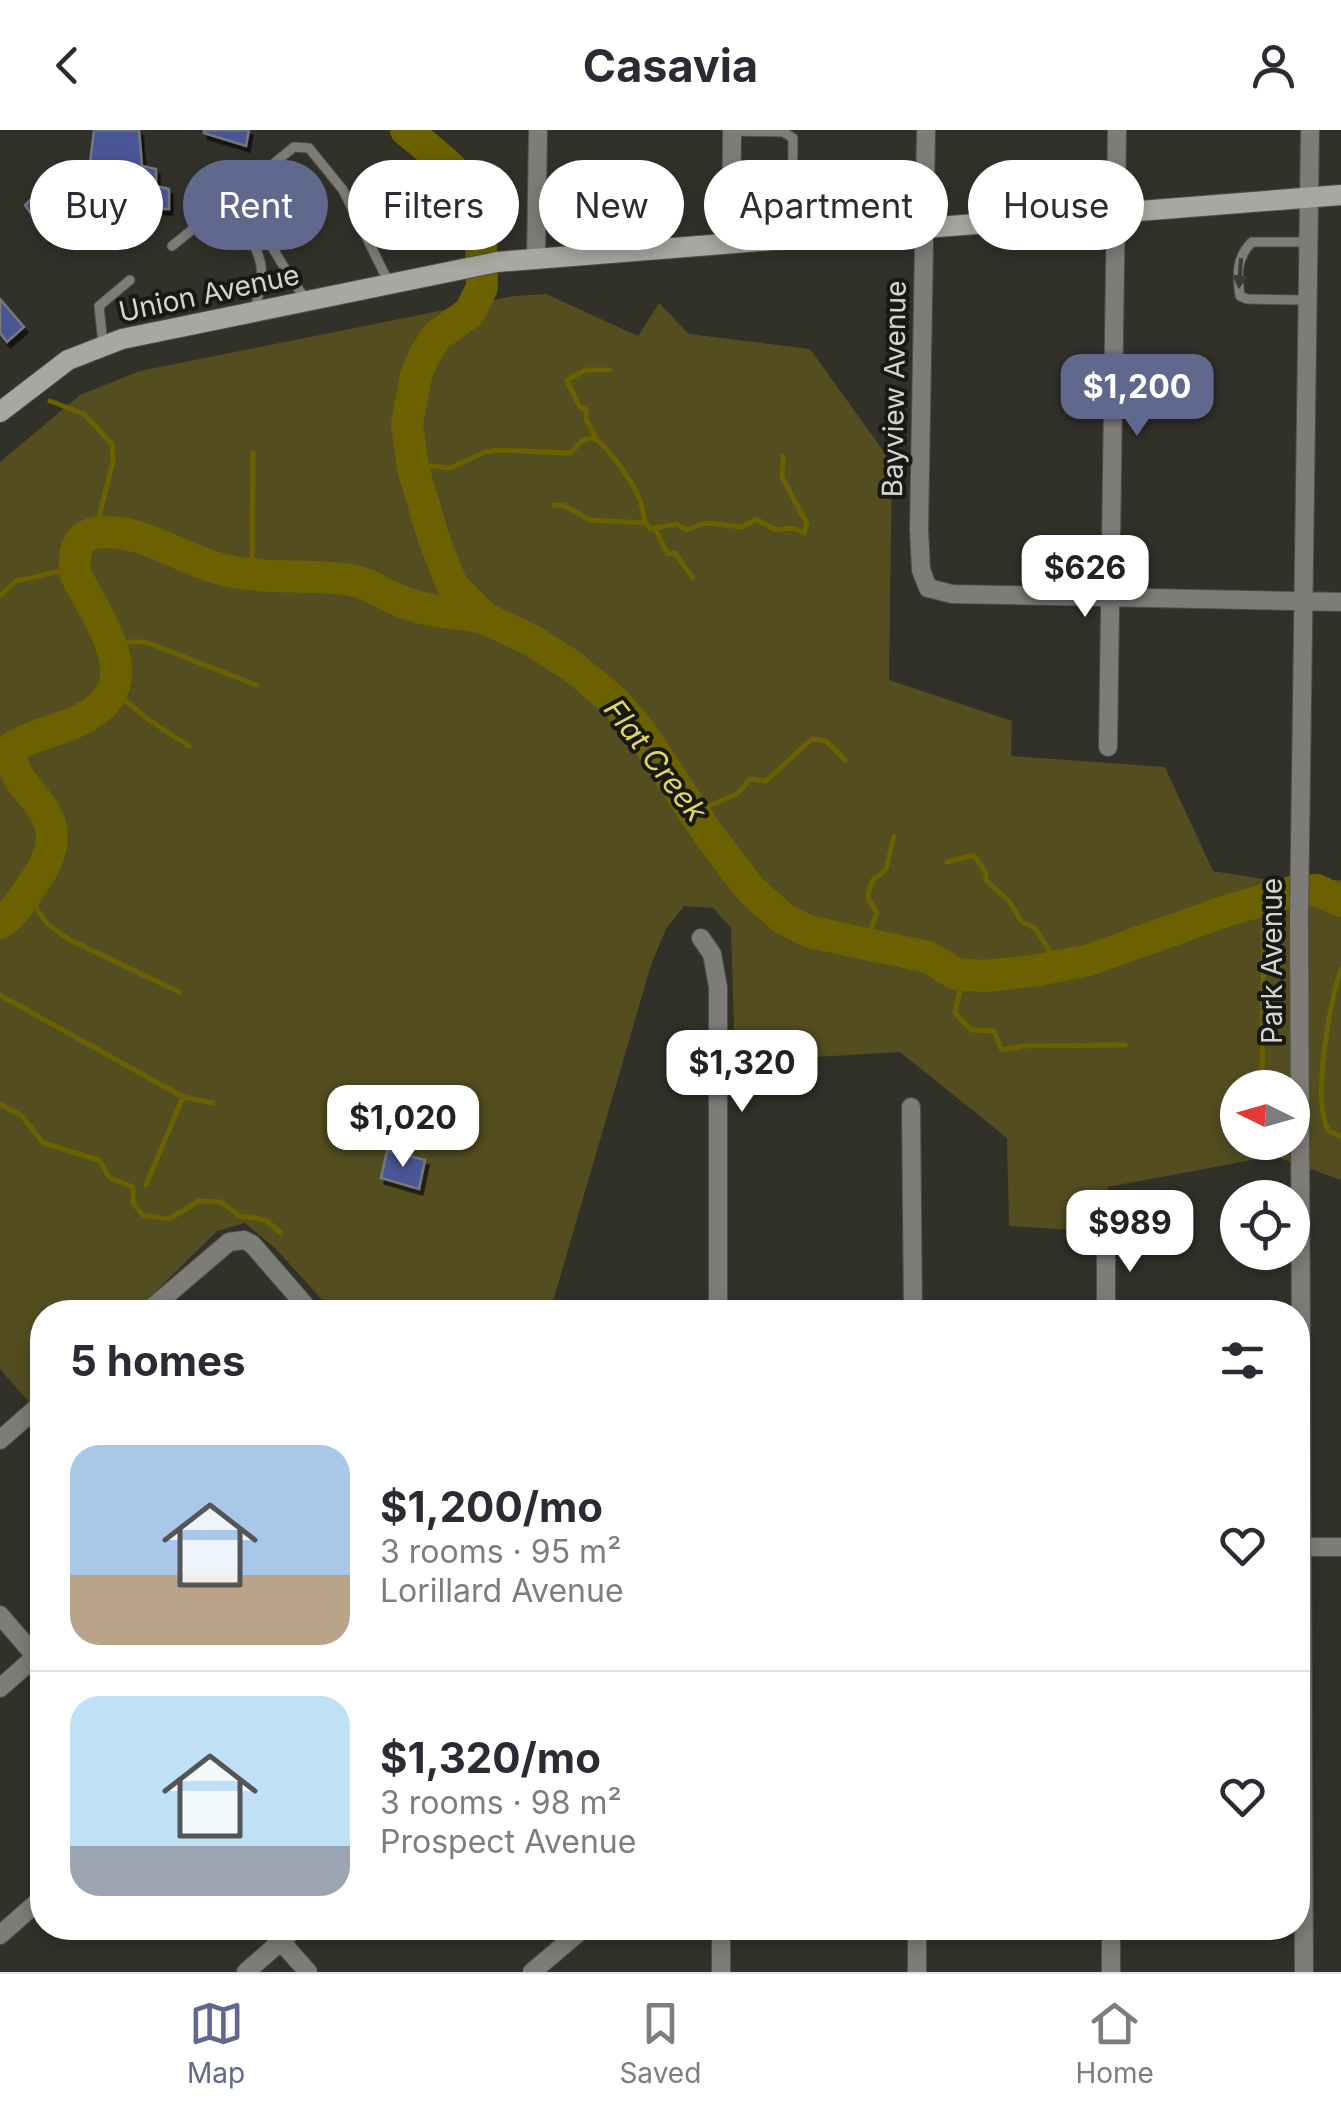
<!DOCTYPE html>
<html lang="en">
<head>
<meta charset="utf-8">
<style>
	body { margin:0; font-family:Inter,sans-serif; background:#f2f2f3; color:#2b2b33; height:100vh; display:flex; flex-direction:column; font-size:38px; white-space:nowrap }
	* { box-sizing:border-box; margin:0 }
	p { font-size:32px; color:#7c7c81 }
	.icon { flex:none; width:55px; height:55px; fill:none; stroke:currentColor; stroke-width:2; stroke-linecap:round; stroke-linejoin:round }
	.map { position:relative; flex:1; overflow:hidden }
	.sheet { position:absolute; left:30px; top:1170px; width:1280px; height:640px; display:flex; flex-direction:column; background:#fff; border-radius:40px; box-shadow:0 5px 15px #0003 }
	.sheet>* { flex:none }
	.top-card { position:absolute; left:30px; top:30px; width:1282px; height:90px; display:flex; gap:20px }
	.needle { width:65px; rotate:275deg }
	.tools { position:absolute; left:1220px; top:940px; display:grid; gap:20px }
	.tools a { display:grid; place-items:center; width:90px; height:90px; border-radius:50%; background:#fff; box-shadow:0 5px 15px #0003; font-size:50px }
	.price { position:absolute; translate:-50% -85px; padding:0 22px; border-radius:20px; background:#fff; color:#222; font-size:32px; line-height:65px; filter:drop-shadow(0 2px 5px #0008) }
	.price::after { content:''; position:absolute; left:50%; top:60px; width:30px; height:22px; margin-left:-15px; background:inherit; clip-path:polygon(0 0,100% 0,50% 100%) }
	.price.on { background:#60688e; color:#fff }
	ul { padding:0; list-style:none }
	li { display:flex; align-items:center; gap:30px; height:250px; padding:0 40px }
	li+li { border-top:2px solid #e1e1e2 }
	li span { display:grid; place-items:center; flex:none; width:280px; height:200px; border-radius:30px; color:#555 }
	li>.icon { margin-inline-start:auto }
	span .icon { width:120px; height:120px; fill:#fffc; stroke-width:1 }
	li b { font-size:42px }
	h2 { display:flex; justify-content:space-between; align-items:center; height:120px; padding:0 40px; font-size:42px }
	.chip { padding:0 35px; border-radius:45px; background:#fff; box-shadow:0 5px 15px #0003; font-size:35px; line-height:90px }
	.chip.on { background:#60688e; color:#fff }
	header { display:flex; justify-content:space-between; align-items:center; height:130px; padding:0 40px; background:#fff; font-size:45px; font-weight:700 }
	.dock { display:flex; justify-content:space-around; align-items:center; height:140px; border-top:2px solid #e1e1e2; background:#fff; font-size:28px; color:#7c7c81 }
	.dock a { display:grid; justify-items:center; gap:5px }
	.dock .on { color:#60688e }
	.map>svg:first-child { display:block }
</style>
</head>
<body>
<header><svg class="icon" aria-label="back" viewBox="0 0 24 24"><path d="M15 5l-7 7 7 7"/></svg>Casavia<svg class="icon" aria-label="person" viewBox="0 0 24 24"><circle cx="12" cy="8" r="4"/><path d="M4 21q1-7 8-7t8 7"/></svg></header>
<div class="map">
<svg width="1341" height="1842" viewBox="0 0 1341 1842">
	<defs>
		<filter id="shadow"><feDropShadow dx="3.5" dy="5.5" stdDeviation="0" flood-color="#0009"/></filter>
	</defs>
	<rect width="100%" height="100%" fill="#313029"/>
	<path fill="#534d20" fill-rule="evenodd" d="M546 164 638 206 659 173 689 204 810 219 892 333 889 550 1012 591 1011 626 1165 637 1213 741 1282 752 1341 750V1050L1274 1026 1108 1057 1106 1102 1009 1096 1007 1008 900 922 735 932 731 798 713 778 684 776 666 799 651 835 550 1182H333L276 1119 245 1093 217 1101 135 1182H42V1274L36 1280 0 1239V332L80 265 140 241 514 166ZM1238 958H1292V1012H1238Z"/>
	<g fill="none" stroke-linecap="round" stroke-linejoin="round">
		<path stroke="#6b6101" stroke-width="5" d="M50 271 84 284 112 314 113 332 95 403
			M597 309 586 290V280L579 276 567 250 585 240H610
			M413 334 450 338 485 322 499 320 570 323 583 310 593 308C607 314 634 354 640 370 644 381 642 391 650 399L677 394 686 400 706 393 742 397 756 389 776 400 792 398 804 403 807 394 782 347 783 326
			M554 375 565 376 590 390 645 393
			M655 399 668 424 675 423 693 448
			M252 445 253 323
			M0 466 16 451 75 438
			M112 517 126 512H146L256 555
			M112 559 146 588 189 616
			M0 627 12 632
			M694 682 737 664 750 649 766 651 812 609 826 611 845 630
			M947 732 974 725 986 743V750L1009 771 1021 791 1036 799 1059 837
			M26 765 48 794 68 809 179 862
			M866 813 877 782 868 769 869 760 873 750 886 740 894 706
			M1341 839C1330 870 1311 974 1329 1001L1341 1007
			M963 845 955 883 971 900 994 901 1002 920 1024 916 1125 915
			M0 865 183 967 213 973
			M1262 958 1264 770
			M0 974 22 986 43 1013 99 1030 110 1048 133 1057V1073L143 1085 169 1089 199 1071 221 1072 240 1086 266 1090 281 1103
			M146 1055 183 967"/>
		<path stroke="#6b6101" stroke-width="32" d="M406 0C481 61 481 60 482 157L470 182 437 206 424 226 416 246 407 294 413 338 434 409 452 455 484 488 531 510 572 536 615 572 640 601 709 705 751 760 784 789 810 802 928 827 956 844 985 846 1033 841 1089 830 1226 781 1291 762 1317 760 1341 771
			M0 793C17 782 23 767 35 751 87 676 1 664 13 617 32 605 57 601 78 591 152 556 100 495 76 445 73 428 74 406 96 403 142 397 179 429 221 439 264 451 308 443 351 450 370 453 384 465 401 471 426 482 457 483 484 488"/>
	</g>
	<path fill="#4a5795" stroke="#767880" stroke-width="2.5" filter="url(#shadow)" d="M94 0H139L142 36 156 39V56L169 59V79H132V50L125 56V42L89 41Z
		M204 0H249L246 16 204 3Z
		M74 35 106 72 90 85 86 80 69 93V98L59 107H47L25 75 45 57 48 61Z
		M0 169 24 197 7 212 0 203Z
		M387 1021 425 1030 419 1059 381 1048Z"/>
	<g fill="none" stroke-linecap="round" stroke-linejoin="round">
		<defs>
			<path id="lane" d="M732 1 783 2 793 8 792 107
				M231 69C270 100 276 132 306 169
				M232 71C252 122 273 123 254 181
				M172 116 294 17 309 18 343 60 389 153
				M1306 170 1247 169 1240 166C1237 144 1236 128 1252 112H1308
				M103 215 99 176 130 150"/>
			<path id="street" d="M926 0 919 399 921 440 928 458 952 464 1341 472
				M731 114 732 0
				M536 128 538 0
				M1108 617 1117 0
				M701 808 712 824 718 857V1182
				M911 977 913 1182
				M1106 1109V1182
				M147 1182 229 1112 244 1110 252 1114 311 1182
				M0 1310 42 1273
				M1298 1417H1341
				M0 1485 42 1534
				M0 1558 42 1521
				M269 1798 308 1842
				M721 1798V1842
				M917 1798V1842
				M1111 1798V1842
				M0 1805 42 1768
				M246 1842 296 1798
				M532 1842 584 1798
				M1304 1842 1299 787 1310 0"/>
			<path id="secondary" d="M0 282 68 230 122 209 497 132 1341 65"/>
		</defs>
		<use href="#lane" stroke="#4f4e47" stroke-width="11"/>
		<use href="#street" stroke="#4f4e47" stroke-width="20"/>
		<use href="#secondary" stroke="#4f4e47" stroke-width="22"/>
		<use href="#lane" stroke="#7d7c79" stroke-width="9"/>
		<use href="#street" stroke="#7d7c79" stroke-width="18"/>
		<use href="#secondary" stroke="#a8a8a2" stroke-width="20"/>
	</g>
	<defs><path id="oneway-solid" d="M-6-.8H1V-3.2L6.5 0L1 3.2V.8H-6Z" transform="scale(2.5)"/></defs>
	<use fill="#3b3b37" href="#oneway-solid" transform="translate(1240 143) rotate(94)"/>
	<g text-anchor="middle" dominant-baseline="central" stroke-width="8" stroke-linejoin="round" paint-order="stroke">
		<g font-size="28" fill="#d5d4d0" stroke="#181814">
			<text transform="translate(209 163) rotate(-12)">Union Avenue</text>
			<text transform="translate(894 259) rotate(-89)">Bayview Avenue</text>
			<text transform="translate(1272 831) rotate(-90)">Park Avenue</text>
		</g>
		<g font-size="30" font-style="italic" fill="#e2d567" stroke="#181814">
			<text transform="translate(656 630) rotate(52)">Flat Creek</text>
		</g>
	</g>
</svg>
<div class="tools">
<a><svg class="needle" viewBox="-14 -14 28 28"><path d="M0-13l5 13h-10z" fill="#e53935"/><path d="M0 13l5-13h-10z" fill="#7c7c81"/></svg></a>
<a><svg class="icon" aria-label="locate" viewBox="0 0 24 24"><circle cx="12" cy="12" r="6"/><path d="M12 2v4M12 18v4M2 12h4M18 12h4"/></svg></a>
</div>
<b class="price on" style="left:1137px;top:309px">$1,200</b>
<b class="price" style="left:1085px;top:490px">$626</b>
<b class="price" style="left:742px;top:985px">$1,320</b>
<b class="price" style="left:403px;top:1040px">$1,020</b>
<b class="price" style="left:1130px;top:1145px">$989</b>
<div class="top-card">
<a class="chip">Buy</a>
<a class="chip on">Rent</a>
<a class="chip">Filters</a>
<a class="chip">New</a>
<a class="chip">Apartment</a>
<a class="chip">House</a>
</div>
<section class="sheet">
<h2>5 homes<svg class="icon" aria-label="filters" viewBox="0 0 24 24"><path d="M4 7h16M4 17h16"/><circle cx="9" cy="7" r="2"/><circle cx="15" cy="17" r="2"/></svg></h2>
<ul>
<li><span style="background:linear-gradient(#a9c7e8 65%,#b9a48a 0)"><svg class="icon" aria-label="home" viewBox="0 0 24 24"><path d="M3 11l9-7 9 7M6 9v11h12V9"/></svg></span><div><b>$1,200/mo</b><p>3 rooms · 95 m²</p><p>Lorillard Avenue</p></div><svg class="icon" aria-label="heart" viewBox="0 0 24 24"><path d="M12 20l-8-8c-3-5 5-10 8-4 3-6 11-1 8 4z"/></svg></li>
<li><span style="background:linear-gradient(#bfe0f5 75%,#9aa5b1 0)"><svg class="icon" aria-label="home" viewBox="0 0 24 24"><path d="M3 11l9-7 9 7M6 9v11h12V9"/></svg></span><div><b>$1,320/mo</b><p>3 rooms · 98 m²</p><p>Prospect Avenue</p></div><svg class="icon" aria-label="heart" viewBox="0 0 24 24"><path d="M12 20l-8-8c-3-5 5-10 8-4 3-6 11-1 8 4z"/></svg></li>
</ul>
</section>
</div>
<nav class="dock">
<a class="on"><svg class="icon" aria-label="map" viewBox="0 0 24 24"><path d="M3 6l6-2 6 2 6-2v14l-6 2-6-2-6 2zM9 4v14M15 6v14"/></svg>Map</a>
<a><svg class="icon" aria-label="saved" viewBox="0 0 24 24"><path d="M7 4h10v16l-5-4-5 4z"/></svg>Saved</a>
<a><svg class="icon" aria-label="home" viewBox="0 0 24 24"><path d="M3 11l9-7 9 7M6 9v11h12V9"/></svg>Home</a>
</nav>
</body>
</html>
